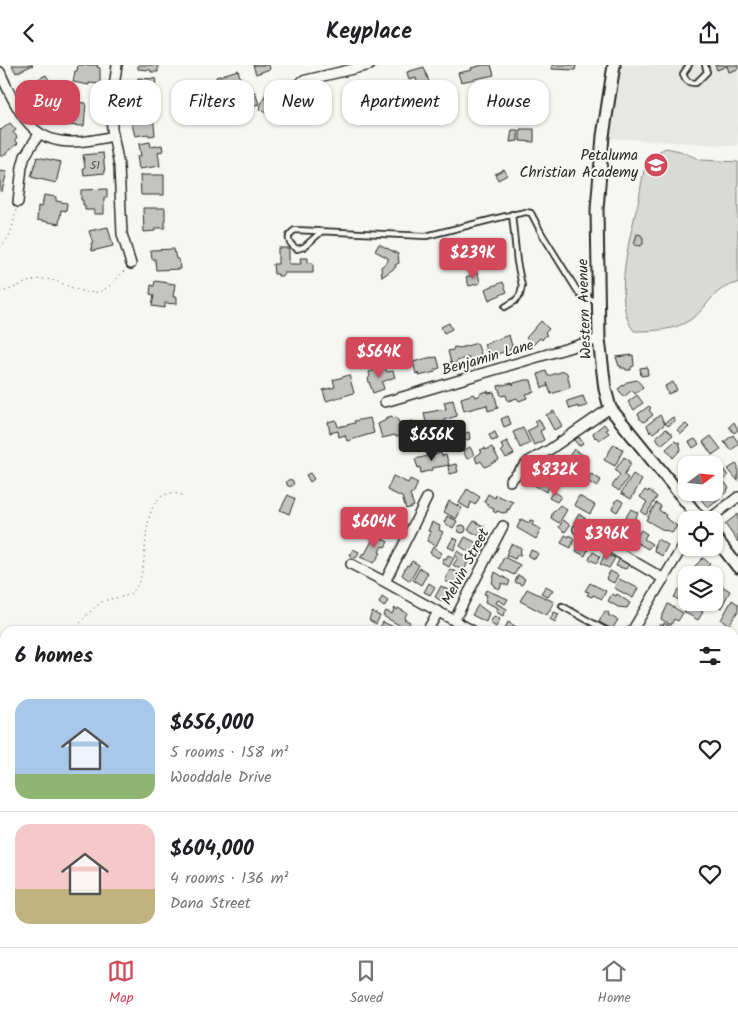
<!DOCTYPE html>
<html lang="en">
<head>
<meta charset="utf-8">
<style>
	body { margin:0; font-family:Kalam,sans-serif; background:#f6f6f6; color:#202124; height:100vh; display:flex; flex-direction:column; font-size:19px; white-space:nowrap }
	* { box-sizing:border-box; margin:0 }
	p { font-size:16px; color:#757577 }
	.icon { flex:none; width:28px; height:28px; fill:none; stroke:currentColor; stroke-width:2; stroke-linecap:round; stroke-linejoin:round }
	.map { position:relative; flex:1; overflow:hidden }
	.panel { position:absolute; left:0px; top:561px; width:739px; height:321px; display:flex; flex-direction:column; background:#fff; border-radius:15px 15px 0 0; box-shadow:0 1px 4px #0004 }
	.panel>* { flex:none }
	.guide { position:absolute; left:15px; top:15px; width:709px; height:45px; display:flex; gap:10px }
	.needle { width:32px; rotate:74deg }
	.tools { position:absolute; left:678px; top:391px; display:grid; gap:10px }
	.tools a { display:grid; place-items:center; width:45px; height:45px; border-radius:10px; background:#fff; box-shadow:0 1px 4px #0004; font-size:25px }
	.price { position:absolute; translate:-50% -42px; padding:0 11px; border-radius:5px; background:#d1495b; color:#fff; font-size:16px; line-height:32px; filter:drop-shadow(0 1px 2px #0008) }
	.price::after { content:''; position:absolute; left:50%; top:30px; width:15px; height:11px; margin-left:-8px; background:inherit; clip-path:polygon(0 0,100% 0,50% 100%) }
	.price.active { background:#222; color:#fff }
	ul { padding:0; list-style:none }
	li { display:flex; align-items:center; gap:15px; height:125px; padding:0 15px }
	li+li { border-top:1px solid #e0e0e0 }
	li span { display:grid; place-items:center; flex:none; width:140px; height:100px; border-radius:15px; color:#555 }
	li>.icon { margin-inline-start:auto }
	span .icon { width:60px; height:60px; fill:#fffc; stroke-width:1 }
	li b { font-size:21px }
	h2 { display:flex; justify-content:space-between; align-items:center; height:60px; padding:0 15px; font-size:21px }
	.chip { padding:0 18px; border-radius:15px; background:#fff; box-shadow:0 1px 4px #0004; font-size:18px; line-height:45px }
	.chip.active { background:#d1495b; color:#fff }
	header { display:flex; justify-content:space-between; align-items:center; height:65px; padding:0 15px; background:#fff; font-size:22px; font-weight:800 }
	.menu { display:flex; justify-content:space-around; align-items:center; height:70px; border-top:1px solid #e0e0e0; background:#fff; font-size:14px; color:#757577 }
	.menu a { display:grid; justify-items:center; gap:2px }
	.menu .active { color:#d1495b }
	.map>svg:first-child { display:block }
</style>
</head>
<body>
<header><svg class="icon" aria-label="back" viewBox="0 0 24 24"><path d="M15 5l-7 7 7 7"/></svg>Keyplace<svg class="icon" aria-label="share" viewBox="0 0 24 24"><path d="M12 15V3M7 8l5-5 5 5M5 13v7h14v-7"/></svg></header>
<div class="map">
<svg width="738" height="882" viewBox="0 0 738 882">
	<rect width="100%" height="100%" fill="#f6f6f2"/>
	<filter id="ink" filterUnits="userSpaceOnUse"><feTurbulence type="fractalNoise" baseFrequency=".02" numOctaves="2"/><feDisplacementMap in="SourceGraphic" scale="10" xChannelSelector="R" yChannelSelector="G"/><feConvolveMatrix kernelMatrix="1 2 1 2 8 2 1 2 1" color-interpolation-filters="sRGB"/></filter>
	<g filter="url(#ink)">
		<path fill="#e7e7e3" d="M620 0H738V81L608 73Z"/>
		<path fill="#d9d9d5" stroke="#828280" d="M666 83 680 86 701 95 738 97V218C710 224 710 242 690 255 674 266 652 266 634 266 611 238 631 167 639 134 641 123 642 110 646 100 650 91 657 87 666 83Z
			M584 878H642L650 882H588L583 879Z"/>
		<path fill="#c3c3c0" stroke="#2b2b2b" d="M12 0H33L16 8Z
			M78 0H98L97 2 100 3V19L89 18V20L73 17 75 6H77Z
			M138 0H158V7H151V5L138 4Z
			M253 0H269L270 4 256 9Z
			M483 0H491L494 10 461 17 458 8 472 5 471 3Z
			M552 0H576L575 5 552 4Z
			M715 0H738V4L729 7 727 1 717 5Z
			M424 2 435 35 421 39 418 29H420L416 13 409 15 407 7Z
			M238 5 241 16 219 23 216 12Z
			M46 10 59 32 32 43 26 35 30 32H28L25 26 27 25 25 21Z
			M138 13 156 14 154 28H159L158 35 146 33 145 37 135 35Z
			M275 23 282 26 273 52 259 44 267 26 272 28Z
			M534 25 536 34 537 33V41L528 43 529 46 523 47 522 35H525L524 26Z
			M255 27 259 39 240 44 237 32Z
			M76 37 86 38 84 61 62 60V54L65 55 68 40H76Z
			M141 48V50L153 48 155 70 149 71 148 69 135 71 130 52Z
			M10 58 16 65 13 67 17 72 15 75 18 78 2 92 0 90V64L1 65Z
			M520 64H534V77L520 76Z
			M512 65H518V76L510 77Z
			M150 77 151 82 162 80 163 86 158 87 160 101 139 104 137 91H141L139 79Z
			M103 88 105 108 84 110 83 103 85 102 83 90Z
			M37 92 61 97 56 118 31 112Z
			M504 104 507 110 498 115 495 109Z
			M0 106 7 107 2 126H0Z
			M140 110H164V130H141Z
			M107 124V133H104V149H94V145H85V140H83V135H81V125Z
			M44 130 56 132V136L67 138 66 146 61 145 59 159 37 155 38 141 42 142Z
			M143 143H165V163H155V166L144 167Z
			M108 162 113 181 92 186 91 178H93L89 166Z
			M637 169 641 170 643 173V179L640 181 634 180Z
			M379 179 398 189 399 198 395 200 396 202 382 212 381 202 388 196V193L375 186Z
			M278 183H289V199H301L300 193H308V198H313V208H284V211H278V209H274L273 199H278Z
			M174 184 176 194H179L180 204 156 205 155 194H152L151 185Z
			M478 208 480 218 469 221 466 212Z
			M155 216 175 219 173 232H177V239L165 238V243L152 241 154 230 150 229 151 220 154 221Z
			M503 217 507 227 489 235 485 224Z
			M541 256 549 264 545 268 547 270 545 271 542 275 540 273 533 280 526 273Z
			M449 258 452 264 444 268 441 262Z
			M509 270 512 281 510 285 497 289 496 286 487 289 484 279Z
			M477 278 482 292 470 296 469 292 457 296 456 299 451 298 448 286 453 285 454 282 460 283Z
			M633 290 634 301 631 302V305H626L625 303H621V301H619L616 292Z
			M432 292V293L437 292 440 303 434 305 435 307 419 311 418 308 416 309 413 297Z
			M385 302 387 307 393 306 395 312 382 317 384 324 373 328 368 314 370 311 369 307Z
			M647 302 648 310 641 311 640 303Z
			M546 306 548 311 564 306 567 308 570 321 569 323 551 329 547 318 548 321 542 323 538 309Z
			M349 310 354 328 326 336 323 325 335 322 333 315Z
			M525 315H531L534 327 526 329 527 333 519 336 517 333 508 336 506 330 501 331 498 321 512 318 513 320 514 318Z
			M637 315 643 322 635 329 632 325 624 332 618 324 627 317Z
			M673 317 677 325 668 329 665 321Z
			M488 326V328L494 327 498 343 488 346 487 340 464 346 461 333 474 329 475 332 479 331 481 328Z
			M637 330 643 338 634 345 628 337Z
			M583 331 587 341 578 343V341L570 344 567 336Z
			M453 335 457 351 444 355 445 359 427 363 424 348 446 344 444 337Z
			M649 341 651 343 649 345 653 350 644 357 639 353 640 352 638 349Z
			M554 346 562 361 554 365 546 350Z
			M660 350 665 359 653 368 651 366 650 368 647 360Z
			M392 351V353L396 352 400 359 413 356 415 364 400 368 401 370 396 372 395 370 382 373 378 359 386 355 385 353Z
			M508 351 511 359 504 362 501 354Z
			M673 352 675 356 668 361 665 358Z
			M370 353 374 368 347 376 345 370 339 372 338 366 330 368 328 357 336 355 338 362 355 358 354 356Z
			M539 354 544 364 540 366 544 375 534 380 527 366 537 361 534 356Z
			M734 357 738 365 734 368 729 362Z
			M604 359 608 364 606 365 609 368 599 375 596 372 595 373 593 368Z
			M686 359 689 362 681 369 677 365Z
			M523 363 530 378 520 383 513 367Z
			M666 364 673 370 661 380 656 372Z
			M469 367 470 374 453 379 451 372Z
			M495 367 498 374 492 376 489 370Z
			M733 370 738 377V380L731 385 724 377Z
			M711 371 721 384 712 390 703 377Z
			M579 372 583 378 579 381 574 375Z
			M695 374 699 379 693 383 689 377Z
			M507 376 514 389 506 393 501 386 503 384 501 379Z
			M675 376 677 378 679 377 681 384 673 393 666 384Z
			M614 379 623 385 615 401 604 395Z
			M470 382 474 390 467 394 463 386Z
			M492 382 499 395 485 402 481 396 477 398 475 392 482 387 480 385 485 383 486 385Z
			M574 384 586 392 578 404 566 396Z
			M441 388 442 391 446 390 449 400 432 403V405L421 408 420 402 418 403 415 394Z
			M624 392 630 396 629 398 631 399 624 410 628 413 619 426 612 421 620 410 615 405Z
			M558 396 569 402 564 410 562 409 559 414 550 409 553 404 552 403Z
			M456 399 458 407 449 409 448 401Z
			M736 399 738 401V416L728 404Z
			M724 405 728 411 723 415 729 423 727 425 728 426 722 430 714 419 720 413 718 410Z
			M310 408 314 414 310 417 306 410Z
			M540 409 552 417 546 427 534 420Z
			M591 409 601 415 597 422 587 416Z
			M633 409 642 415 631 434 621 428Z
			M393 411 408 418 410 414 418 418 413 429 411 428 410 430 414 441 406 444 402 432 387 425Z
			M286.5 418a3.5 3.5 0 1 1 7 0a3.5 3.5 0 1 1-7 0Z
			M467 424 480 432 475 440 471 437 469 444 459 438Z
			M645 425 648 427 649 425 657 432 646 450 641 447 647 437 640 432Z
			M553 426 561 431 557 437 549 433Z
			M714 427 720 434 708 443 696 428Z
			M488 429 495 433 496 430 513 437 509 445 507 444V447L503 448 497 446 496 448 493 446 494 444 487 441 488 439 484 437Z
			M288 430 295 434 289 449 280 445Z
			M579 431 595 440 590 449 574 440Z
			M618 434 623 437 617 447 612 444 615 438 614 437Z
			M449 436 462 443 456 454 444 447Z
			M656 438 661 441 659 445 666 450 665 452 677 461 672 468 666 465 665 466 646 455Z
			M560 440 567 445 559 458 551 453 553 446H554Z
			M631 444 638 448 633 456 629 454 628 456 625 455 626 452Z
			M389 445 403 452 393 470 379 463Z
			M579 449 586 454 580 463 574 461 575 460 573 458Z
			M738 449V477L725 459Z
			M447 451 457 456 453 463 444 458Z
			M521 454 529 458 530 455 534 456 532 460 541 464 536 474 517 463Z
			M563 455 570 460 565 467 559 462Z
			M474 456 485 462 482 472 468 465Z
			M432 457 440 461 439 465 443 467 436 481 427 476 431 467 428 466Z
			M593 458 601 464 596 470 588 465Z
			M458 464a4 4 0 1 1 8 0a4 4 0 1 1-8 0Z
			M606 465 629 479 626 484 624 483 623 485 602 472Z
			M641 465 647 469 644 474 652 479 648 484 634 476Z
			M375 470 388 477 385 482 382 481 379 487 381 488 374 498 360 492 363 488 365 489Z
			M565 470 569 472 570 470 574 474 571 483 561 478Z
			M465 472 479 479 480 482 476 488 469 487 460 481Z
			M453 473 458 475 454 485 448 482Z
			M657 474 668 480 662 491 654 486 655 481H654Z
			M580 478 583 480 584 478 589 482 585 491 576 486Z
			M511 479 521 483 520 491 517 490 515 494 506 490Z
			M433 482 442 488 438 493 430 488Z
			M353 484 359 487 356 493 350 490Z
			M531 485 538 488 535 494 528 491Z
			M457 486 469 494 464 506 453 500 458 493 455 491Z
			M593 487 600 491 597 498 589 494Z
			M605 489 615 493 609 503 600 499Z
			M448 490 454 493 449 502 442 498 444 493 446 494Z
			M504 492 520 500 514 510 499 503Z
			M618 492 630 498 626 504 616 501 619 495 617 493Z
			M703 493 710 499 699 510H693L691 508 694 505 693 503Z
			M412 496 419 500 410 516 402 510 407 500 409 501Z
			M420 503 428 508 421 520 413 515Z
			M450 504 462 510 460 513 462 515 460 519 457 518 456 521 445 516Z
			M711 505 718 508 717 509 720 511 717 516 721 518 717 524 714 522V510H708Z
			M610 506 618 510 614 518 606 514Z
			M495 507 510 516 508 521 502 518 500 524 494 522 495 520 492 518Z
			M518 510 525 514 522 520 515 517Z
			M619 514 638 523 633 533 614 523Z
			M429 518 435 522 430 530 424 527Z
			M590 518 606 526 602 534 593 530 592 532 587 530 589 527 585 526Z
			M441 521 453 528 446 539 435 532Z
			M546 521 553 525 548 532 541 528Z
			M722 521 730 526 721 543 716 540 719 531 717 529Z
			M527 524 554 537 547 550 520 536Z
			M679 524 686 529V538H693L690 542 679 537 680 536 674 532Z
			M486 525 508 534 505 539 498 535 496 538 507 544 503 551 496 547 498 543 485 537 487 530 484 529Z
			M612 529 616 531 617 529 630 538 627 543 618 542 608 536Z
			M382 532 388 536 384 542 379 538Z
			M732 535 738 539V546L729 560 721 555Z
			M668 539 683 548 678 556 674 554 671 560 661 554Z
			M478 540 489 548 486 557 472 550Z
			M395 543 397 545 398 543 407 548 404 554 410 557 406 564 383 551 386 546 392 549Z
			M686 543 690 546 692 543 695 545 696 543 703 547 698 555 684 547Z
			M605 546 609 548 608 550 618 555 612 564 599 557Z
			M372 547 380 551 376 559 369 555Z
			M554 547 559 549 555 557 550 554Z
			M494 551 500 554 496 562 490 558Z
			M383 557 398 564 397 566H378Z
			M508 557 520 564 519 566H504Z
			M664 558 673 563 671 566H652L657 561 658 562 660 559 663 561Z
			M735 672 738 673V682L734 689V674Z
			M5 685V703L1 704 0 687Z
			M737 723 738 724V736L734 734V728Z
			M5 735V746L0 749V741Z
			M3 759 5 760V774L0 769V762Z
			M734 820 738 822V835L734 831Z
			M0 833 5 835 0 850Z
			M202 878H205L208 881 214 878H219L222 882H198L197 881Z
			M333 878H344L341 882H335L331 880Z
			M355 878H359L365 881 352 882Z
			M460 878H475L473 882H468Z
			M501 878H512L509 882H504L500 879Z
			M715 878H728L731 882H717L718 879Z"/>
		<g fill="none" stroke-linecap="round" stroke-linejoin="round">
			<defs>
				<path id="service" d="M689 0 683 9C686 16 688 18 696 18L707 7 705 0
					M321 167 304 182 297 184C288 178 285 171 295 165L426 171 506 151 526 147 531 148 542 169 580 230 598 237
					M505 242 515 236 520 230 522 221 517 197 512 149
					M562 541 607 566"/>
				<path id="minor" d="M117 0 111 44 112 64 119 101 122 169 131 199
					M0 7C27 69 43 88 113 71
					M302 16 370 0
					M18 137 22 102 25 91 39 69
					M385 337 599 274
					M510 416 529 396 549 385 610 343
					M708 455 738 432
					M578 464 664 514
					M351 499 385 517 473 566
					M385 517 427 433
					M454 556 503 461
					M427 566 438 547
					M632 566 686 476
					M734 705 738 707
					M0 722 5 720
					M734 782 738 774
					M0 787 5 790
					M0 878 5 873
					M396 878 405 882
					M674 878 682 882
					M161 882 173 878
					M304 882V878
					M440 882 443 878
					M565 882 567 878"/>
				<path id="tertiary" d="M614 0 603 71 597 144 599 274 605 324 610 343 701 455
					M714 471 738 502"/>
			</defs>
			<use href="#service" stroke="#2b2b2b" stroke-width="8"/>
			<use href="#minor" stroke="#2b2b2b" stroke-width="12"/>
			<use href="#tertiary" stroke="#2b2b2b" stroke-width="15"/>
			<path stroke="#2b2b2b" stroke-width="1" stroke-dasharray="1 4" stroke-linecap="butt" d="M0 182C12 172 13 160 16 145
				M0 227C14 225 26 215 41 214 64 213 83 236 105 224 113 219 119 211 125 205
				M74 566C79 558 95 540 104 536 123 529 131 537 140 514 149 492 140 437 167 429 171 427 178 429 182 430
				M0 634 5 627"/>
			<use href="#service" stroke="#f6f6f2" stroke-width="4.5"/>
			<use href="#minor" stroke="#f6f6f2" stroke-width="9"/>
			<use href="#tertiary" stroke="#f6f6f2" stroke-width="11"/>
		</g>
	</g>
	<defs>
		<symbol id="school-disc" viewBox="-11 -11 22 22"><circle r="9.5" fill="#d1495b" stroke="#f6f6f2"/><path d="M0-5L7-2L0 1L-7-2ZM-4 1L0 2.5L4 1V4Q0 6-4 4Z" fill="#fff"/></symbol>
	</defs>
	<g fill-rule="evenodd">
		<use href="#school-disc" x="642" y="86" width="28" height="28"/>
	</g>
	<g text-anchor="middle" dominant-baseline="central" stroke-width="4" stroke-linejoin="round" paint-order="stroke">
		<g font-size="12" fill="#515150">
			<text x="95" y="100">51</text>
		</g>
		<g font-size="15" fill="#2b2b2b" stroke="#f6f6f2" text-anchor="end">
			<text x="638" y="91">Petaluma<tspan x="638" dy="17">Christian Academy</tspan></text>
		</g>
		<g font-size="15" fill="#2b2b2b" stroke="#f6f6f2">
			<text transform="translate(585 244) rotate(-92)">Western Avenue</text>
			<text transform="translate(488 293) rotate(-16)">Benjamin Lane</text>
			<text transform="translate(466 502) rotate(-62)">Melvin Street</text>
		</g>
	</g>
</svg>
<div class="tools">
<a><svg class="needle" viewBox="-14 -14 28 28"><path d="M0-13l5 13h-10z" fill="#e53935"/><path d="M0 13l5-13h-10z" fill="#757577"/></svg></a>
<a><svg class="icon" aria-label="locate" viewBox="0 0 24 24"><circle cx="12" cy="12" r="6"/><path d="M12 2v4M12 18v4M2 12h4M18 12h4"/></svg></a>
<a><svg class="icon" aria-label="layers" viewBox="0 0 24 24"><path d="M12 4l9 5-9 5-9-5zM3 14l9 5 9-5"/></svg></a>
</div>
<b class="price" style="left:473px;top:215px">$239K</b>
<b class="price" style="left:379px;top:314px">$564K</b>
<b class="price active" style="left:432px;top:397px">$656K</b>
<b class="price" style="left:555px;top:432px">$832K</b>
<b class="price" style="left:374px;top:484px">$604K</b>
<b class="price" style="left:607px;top:496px">$396K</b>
<div class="guide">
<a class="chip active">Buy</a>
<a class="chip">Rent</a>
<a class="chip">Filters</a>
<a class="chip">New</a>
<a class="chip">Apartment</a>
<a class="chip">House</a>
</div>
<section class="panel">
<h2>6 homes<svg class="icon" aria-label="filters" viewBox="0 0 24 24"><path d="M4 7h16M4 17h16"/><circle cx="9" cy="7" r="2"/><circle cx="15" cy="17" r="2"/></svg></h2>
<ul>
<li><span style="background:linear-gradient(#a9c7e8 75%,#8fb573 0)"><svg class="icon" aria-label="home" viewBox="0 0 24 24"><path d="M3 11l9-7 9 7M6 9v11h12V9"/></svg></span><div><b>$656,000</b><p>5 rooms · 158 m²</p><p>Wooddale Drive</p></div><svg class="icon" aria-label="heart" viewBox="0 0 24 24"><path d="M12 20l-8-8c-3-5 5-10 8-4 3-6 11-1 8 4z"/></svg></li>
<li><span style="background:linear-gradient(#f6c9c9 65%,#c2b280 0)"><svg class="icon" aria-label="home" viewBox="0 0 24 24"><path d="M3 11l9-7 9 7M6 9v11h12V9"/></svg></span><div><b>$604,000</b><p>4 rooms · 136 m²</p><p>Dana Street</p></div><svg class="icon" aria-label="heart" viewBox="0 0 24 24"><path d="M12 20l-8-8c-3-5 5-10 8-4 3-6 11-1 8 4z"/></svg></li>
</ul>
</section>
</div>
<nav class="menu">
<a class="active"><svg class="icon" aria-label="map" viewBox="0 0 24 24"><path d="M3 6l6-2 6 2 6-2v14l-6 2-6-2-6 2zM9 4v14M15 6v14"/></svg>Map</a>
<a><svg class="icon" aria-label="saved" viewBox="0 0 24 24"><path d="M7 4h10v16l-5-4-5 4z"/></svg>Saved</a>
<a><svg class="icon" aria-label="home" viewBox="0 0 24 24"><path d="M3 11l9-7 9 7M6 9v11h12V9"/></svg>Home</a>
</nav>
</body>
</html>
